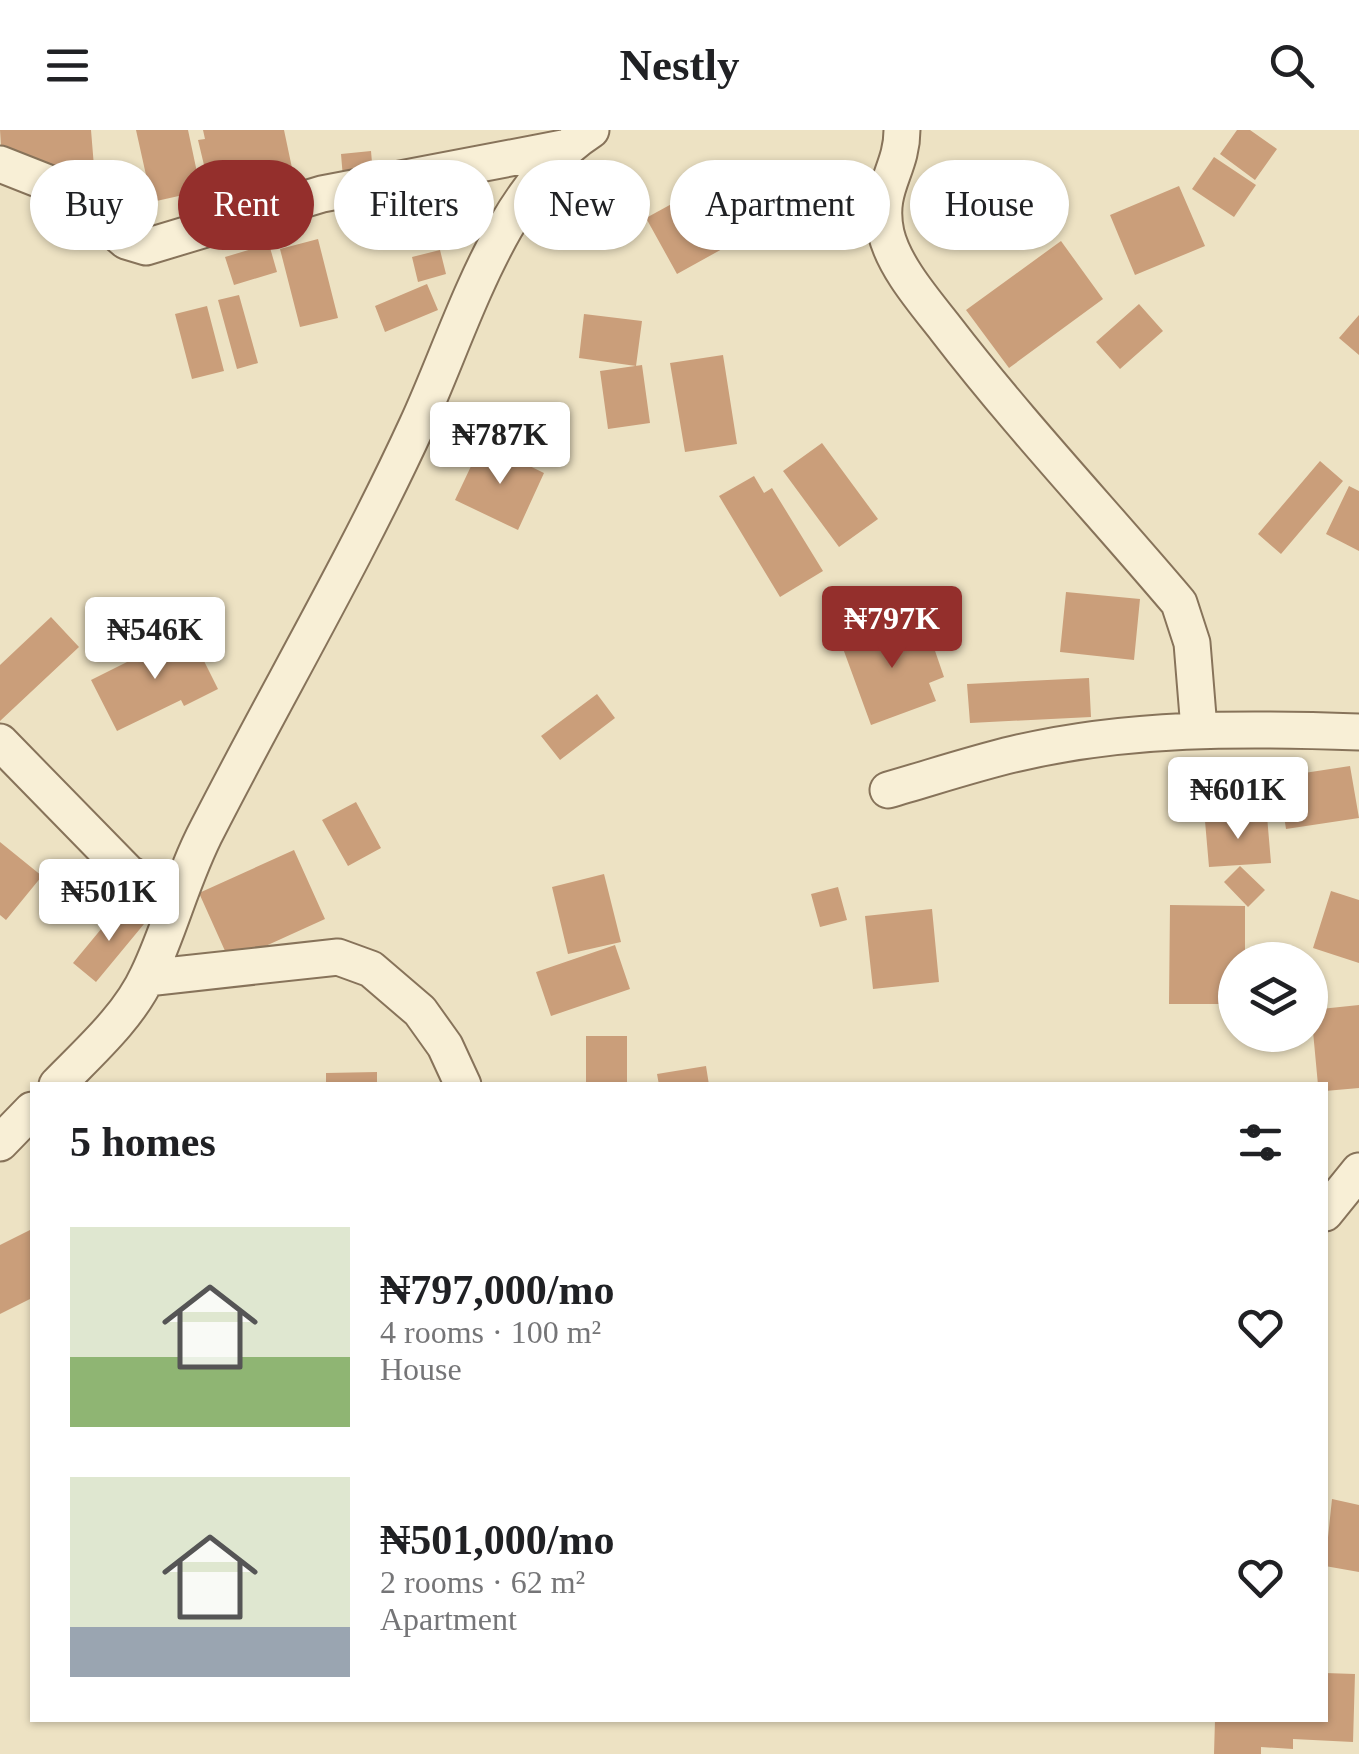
<!DOCTYPE html>
<html lang="en">
<head>
<meta charset="utf-8">
<style>
	body { margin:0; font-family:"Times New Roman",serif; background:#f6f6f6; color:#202124; height:100vh; display:flex; flex-direction:column; font-size:38px; white-space:nowrap }
	* { box-sizing:border-box; margin:0 }
	p { font-size:32px; color:#757577 }
	.icon { flex:none; width:55px; height:55px; fill:none; stroke:currentColor; stroke-width:2; stroke-linecap:round; stroke-linejoin:round }
	.map { position:relative; flex:1; overflow:hidden }
	.panel { position:absolute; left:30px; top:952px; width:1298px; height:640px; display:flex; flex-direction:column; background:#fff; border-radius:0px; box-shadow:0 2px 8px #0004 }
	.panel>* { flex:none }
	.top-card { position:absolute; left:30px; top:30px; width:1300px; height:90px; display:flex; gap:20px }
	.controls { position:absolute; left:1218px; top:812px; display:grid; gap:20px }
	.controls a { display:grid; place-items:center; width:110px; height:110px; border-radius:50%; background:#fff; box-shadow:0 2px 8px #0004; font-size:50px }
	.price { position:absolute; translate:-50% -85px; padding:0 22px; border-radius:10px; background:#fff; color:#222; font-size:32px; line-height:65px; filter:drop-shadow(0 2px 5px #0008) }
	.price::after { content:''; position:absolute; left:50%; top:60px; width:30px; height:22px; margin-left:-15px; background:inherit; clip-path:polygon(0 0,100% 0,50% 100%) }
	.price.current { background:#942f2c; color:#fff }
	ul { padding:0; list-style:none }
	li { display:flex; align-items:center; gap:30px; height:250px; padding:0 40px }
	li span { display:grid; place-items:center; flex:none; width:280px; height:200px; border-radius:0px; color:#555 }
	li>.icon { margin-inline-start:auto }
	span .icon { width:120px; height:120px; fill:#fffc; stroke-width:1 }
	li b { font-size:42px }
	h2 { display:flex; justify-content:space-between; align-items:center; height:120px; padding:0 40px; font-size:42px }
	.chip { padding:0 35px; border-radius:45px; background:#fff; box-shadow:0 2px 8px #0004; font-size:35px; line-height:90px }
	.chip.current { background:#942f2c; color:#fff }
	header { display:flex; justify-content:space-between; align-items:center; height:130px; padding:0 40px; background:#fff; font-size:45px; font-weight:700 }
	.map>svg:first-child { display:block }
</style>
</head>
<body>
<header><svg class="icon" aria-label="menu" viewBox="0 0 24 24"><path d="M4 6h16M4 12h16M4 18h16"/></svg>Nestly<svg class="icon" aria-label="search" viewBox="0 0 24 24"><circle cx="10" cy="10" r="6"/><path d="M15 15l6 6"/></svg></header>
<div class="map">
<svg width="1359" height="1624" viewBox="0 0 1359 1624">
	<rect width="100%" height="100%" fill="#ede2c3"/>
	<path fill="#ca9e7a" d="M0 0H91L95 49 55 52 2 31Z
		M136 0H188L201 61 152 72Z
		M203 0H284L292 38 215 54 210 34 204 35 198 10 205 9Z
		M1237 0H1250L1277 19 1255 50 1220 24Z
		M371 21 373 44 343 48 341 24Z
		M1214 27 1256 55 1234 87 1192 59Z
		M741 36 771 92 677 144 646 88Z
		M1179 56 1205 116 1135 145 1110 85Z
		M318 109 338 188 300 197 280 119Z
		M1061 111 1103 169 1009 238 966 180Z
		M269 114 277 142 234 155 225 127Z
		M440 120 446 144 418 152 412 127Z
		M427 154 438 180 385 202 375 176Z
		M239 165 258 233 237 239 218 170Z
		M1139 174 1163 201 1120 239 1096 212Z
		M207 176 224 241 192 249 175 184Z
		M584 184 642 191 636 236 579 228Z
		M1359 185V225L1339 208Z
		M723 225 737 314 685 322 670 233Z
		M642 235 650 293 608 299 600 241Z
		M482 313 544 343 518 400 455 370Z
		M822 313 878 389 839 417 783 341Z
		M1320 331 1343 351 1281 424 1258 404Z
		M754 346 764 363 772 358 823 441 780 467 719 366Z
		M1349 356 1359 361V421L1326 404Z
		M1066 462 1140 469 1134 530 1060 522Z
		M51 487 79 517 0 591V535Z
		M906 489 918 521 933 515 944 547 929 553 936 571 871 595 841 513Z
		M189 501 218 559 184 576 181 570 117 601 91 550Z
		M1089 548 1091 587 970 593 967 554Z
		M597 564 615 588 560 630 541 606Z
		M1350 636 1359 688 1286 699 1278 647Z
		M356 672 381 718 348 736 322 690Z
		M1267 686 1271 733 1209 737 1205 691Z
		M0 712 42 746 6 790 0 785Z
		M294 720 325 789 230 832 199 763Z
		M1240 736 1265 760 1248 777 1224 752Z
		M604 744 621 812 568 824 552 757Z
		M838 757 847 790 820 797 811 764Z
		M1331 761 1359 770V833L1313 818Z
		M121 775 144 794 96 852 73 833Z
		M1170 775 1245 776V830H1235V874H1169Z
		M932 779 939 852 873 859 865 786Z
		M615 815 630 859 551 886 536 842Z
		M1359 875V958L1325 961V955H1318L1311 880Z
		M586 906H627V955H586Z
		M706 936 709 955H659L657 944Z
		M377 942V955H326V943Z
		M32 1099V1168L0 1184V1115Z
		M1332 1369 1359 1375V1442L1325 1436Z
		M1325 1543 1355 1544 1353 1612 1293 1609V1619L1261 1617V1624H1214L1215 1590H1325Z"/>
	<g fill="none" stroke-linecap="round" stroke-linejoin="round">
		<defs>
			<path id="minor" d="M902 0C902 41 876 58 886 103 894 137 925 172 946 199 1019 294 1102 382 1179 473L1192 513 1199 599
				M0 34 66 60 126 111 146 117 322 64 563 18
				M0 612 128 743 175 769
				M888 660C930 648 972 634 1014 624 1127 597 1244 598 1359 602
				M147 848 338 827 371 839 420 881 445 916 463 955
				M57 955C89 922 129 887 148 845 171 797 183 745 208 698 277 563 354 432 417 295 462 198 499 59 591 0
				M0 1013 32 980
				M1325 1083 1359 1041"/>
		</defs>
		<use href="#minor" stroke="#87735a" stroke-width="39"/>
		<use href="#minor" stroke="#f8efd6" stroke-width="35"/>
	</g>
</svg>
<div class="controls">
<a><svg class="icon" aria-label="layers" viewBox="0 0 24 24"><path d="M12 4l9 5-9 5-9-5zM3 14l9 5 9-5"/></svg></a>
</div>
<b class="price" style="left:500px;top:357px">₦787K</b>
<b class="price current" style="left:892px;top:541px">₦797K</b>
<b class="price" style="left:155px;top:552px">₦546K</b>
<b class="price" style="left:1238px;top:712px">₦601K</b>
<b class="price" style="left:109px;top:814px">₦501K</b>
<div class="top-card">
<a class="chip">Buy</a>
<a class="chip current">Rent</a>
<a class="chip">Filters</a>
<a class="chip">New</a>
<a class="chip">Apartment</a>
<a class="chip">House</a>
</div>
<section class="panel">
<h2>5 homes<svg class="icon" aria-label="filters" viewBox="0 0 24 24"><path d="M4 7h16M4 17h16"/><circle cx="9" cy="7" r="2"/><circle cx="15" cy="17" r="2"/></svg></h2>
<ul>
<li><span style="background:linear-gradient(#dfe7d0 65%,#8fb573 0)"><svg class="icon" aria-label="home" viewBox="0 0 24 24"><path d="M3 11l9-7 9 7M6 9v11h12V9"/></svg></span><div><b>₦797,000/mo</b><p>4 rooms · 100 m²</p><p>House</p></div><svg class="icon" aria-label="heart" viewBox="0 0 24 24"><path d="M12 20l-8-8c-3-5 5-10 8-4 3-6 11-1 8 4z"/></svg></li>
<li><span style="background:linear-gradient(#dfe7d0 75%,#9aa5b1 0)"><svg class="icon" aria-label="home" viewBox="0 0 24 24"><path d="M3 11l9-7 9 7M6 9v11h12V9"/></svg></span><div><b>₦501,000/mo</b><p>2 rooms · 62 m²</p><p>Apartment</p></div><svg class="icon" aria-label="heart" viewBox="0 0 24 24"><path d="M12 20l-8-8c-3-5 5-10 8-4 3-6 11-1 8 4z"/></svg></li>
</ul>
</section>
</div>
</body>
</html>
